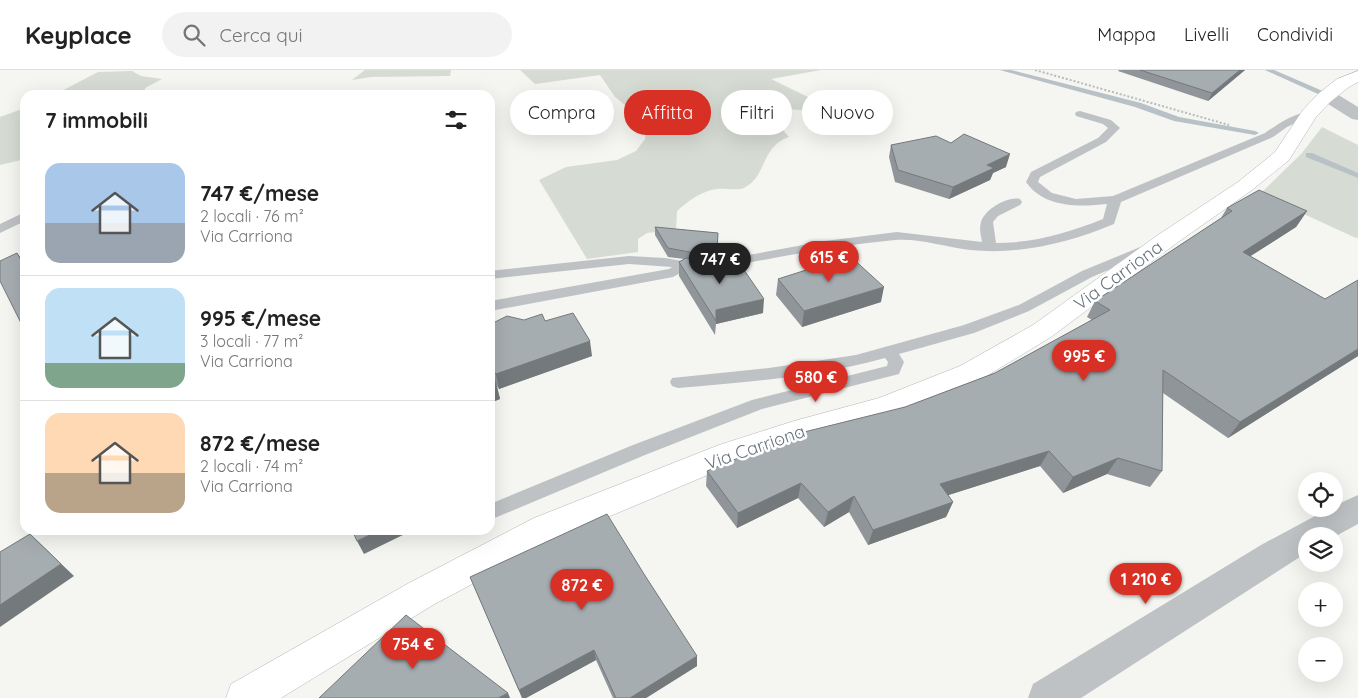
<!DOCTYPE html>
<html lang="it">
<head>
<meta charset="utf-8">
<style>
	body { margin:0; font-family:Quicksand,sans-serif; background:#f2f2f2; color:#222; height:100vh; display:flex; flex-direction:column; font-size:19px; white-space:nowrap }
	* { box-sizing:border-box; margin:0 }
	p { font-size:16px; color:#767676 }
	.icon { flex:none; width:28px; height:28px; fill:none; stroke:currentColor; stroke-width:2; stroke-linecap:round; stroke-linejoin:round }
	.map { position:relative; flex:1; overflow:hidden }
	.details { position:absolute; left:20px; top:20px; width:475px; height:445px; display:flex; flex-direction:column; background:#fff; border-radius:15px; box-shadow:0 5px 20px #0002 }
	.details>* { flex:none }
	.top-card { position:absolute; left:510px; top:20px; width:475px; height:45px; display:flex; gap:10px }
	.tools { position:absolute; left:1298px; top:402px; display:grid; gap:10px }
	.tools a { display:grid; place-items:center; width:45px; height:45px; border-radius:50%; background:#fff; box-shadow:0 5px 20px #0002; font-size:25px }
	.price { position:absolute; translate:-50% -42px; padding:0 11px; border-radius:18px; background:#d93025; color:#fff; font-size:16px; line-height:32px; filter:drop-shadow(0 1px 2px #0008) }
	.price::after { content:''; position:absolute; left:50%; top:30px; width:15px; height:11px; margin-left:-8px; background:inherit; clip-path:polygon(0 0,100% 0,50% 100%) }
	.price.on { background:#222; color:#fff }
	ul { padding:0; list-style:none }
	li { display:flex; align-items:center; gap:15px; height:125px; padding:0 25px }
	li+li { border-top:1px solid #e0e0e0 }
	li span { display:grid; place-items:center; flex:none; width:140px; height:100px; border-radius:15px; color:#555 }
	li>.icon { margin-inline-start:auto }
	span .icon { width:60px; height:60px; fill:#fffc; stroke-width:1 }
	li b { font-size:21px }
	h2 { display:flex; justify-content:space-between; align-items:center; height:60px; padding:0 25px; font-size:21px }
	.tag { padding:0 18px; border-radius:22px; background:#fff; box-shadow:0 5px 20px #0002; font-size:18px; line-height:45px }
	.tag.on { background:#d93025; color:#fff }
	header { display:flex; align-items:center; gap:30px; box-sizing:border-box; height:70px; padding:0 25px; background:#fff; border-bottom:1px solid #e0e0e0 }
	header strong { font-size:24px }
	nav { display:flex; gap:28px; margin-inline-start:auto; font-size:18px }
	.search { width:350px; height:45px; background:#f2f2f2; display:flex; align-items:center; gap:12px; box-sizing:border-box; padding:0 18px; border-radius:28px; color:#767676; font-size:19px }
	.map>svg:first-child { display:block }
</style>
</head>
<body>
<header>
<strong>Keyplace</strong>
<div class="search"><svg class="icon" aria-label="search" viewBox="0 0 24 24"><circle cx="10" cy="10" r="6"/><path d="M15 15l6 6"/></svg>Cerca qui</div>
<nav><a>Mappa</a><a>Livelli</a><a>Condividi</a></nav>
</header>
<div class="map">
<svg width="1358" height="628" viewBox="0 0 1358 628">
	<rect width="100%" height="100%" fill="#f5f5f2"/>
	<path fill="#d6dbd3" d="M365 0H451L450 6 371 7 352 10Z
		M520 0H821L771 9 812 29 833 42 786 39 767 41 789 67C760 77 768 106 744 118 736 121 725 118 717 119 701 121 688 131 677 141L676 160 647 163 638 169V182L587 189 539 110 566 97 617 90 636 81 645 69 646 57 638 46 615 27 600 5 535 14Z
		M132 1 141 6 162 9 145 18V25H54L98 2Z
		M25 38V89L0 95V47Z
		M1322 57 1358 75V167L1356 168 1260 124 1302 83Z"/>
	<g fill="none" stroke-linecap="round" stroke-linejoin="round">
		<path fill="#b8c1c5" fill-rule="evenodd" d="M1000 0H1011L1141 33 1179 47 1255 61 1259 63 1255 65 1174 51 1135 37Z
			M1265 0H1274L1325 22 1318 24Z
			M1306 83H1312L1358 103V108L1306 87Z"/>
		<defs>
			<path id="secondary" d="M1358 1V12L1349 17 1330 32 1316 47 1289 90 1252 120 1174 175 1051 267 980 310 896 344 798 372 741 391 558 468 433 535 281 628H226L231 614 409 513 534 448 719 375 794 351 879 328 960 296 1033 255 1158 165 1238 112 1275 82 1303 40 1318 24 1337 9Z"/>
		</defs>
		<use href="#secondary" stroke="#b1b6b9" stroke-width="1"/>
		<path stroke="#b8bbbc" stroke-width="2" stroke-dasharray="2 2" stroke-linecap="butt" d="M1035 0 1229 55"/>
		<path fill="#bec2c5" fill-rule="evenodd" d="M1080 41 1111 50 1120 58 1106 72 1040 107 1038 112 1052 123 1076 129 1113 126 1265 63C1276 55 1300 39 1313 42L1314 44 1287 57 1273 67 1121 132 1114 154C1068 173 1020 185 970 180 945 177 920 168 895 170 829 176 765 190 700 202L686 200 673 207 490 241V231L669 199 672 197 629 194 490 209V201L629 186 665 188 700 194 825 171 897 162 982 172C981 166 979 159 981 152 985 139 1008 126 1020 129L1022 132 1020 135 998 146 993 152 996 173C1034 173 1068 163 1103 149L1107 134C1079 137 1044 138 1026 112L1031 102 1098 68 1108 58 1103 54 1076 46 1075 44 1076 42Z
			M25 142V151L0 163V154Z
			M1150 173 1155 174 1157 177 1155 180 1092 207 1029 241 974 263 899 284 904 292 899 304 762 339 645 385 490 450V434L633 375 752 330 887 296 888 292 885 288C818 307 747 312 678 318L672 316 670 312 672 308 769 298 856 285 964 255 1019 235 1082 201Z"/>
		<path fill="#bec2c5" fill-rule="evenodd" d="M1326 20 1332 21 1358 37V50L1352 49 1320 29 1317 25 1320 21Z
			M1358 425V454L1334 467 1306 466V483L1081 628H1028L1033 614 1261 475 1328 439H1334V436Z"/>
		<use href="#secondary" fill="#fff" fill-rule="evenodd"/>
	</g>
	<path fill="#8f9598" d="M1119 0H1245L1208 31 1118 1Z
		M891 75 1006 97 993 103 990 110 949 129 895 112 889 87Z
		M1227 138 1307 141 1296 157 1250 186 1325 229 1358 210V286L1228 368 1163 323 1162 401 1150 417 1107 404 1063 423 1040 396 948 425 953 432 946 447 868 475 849 442 824 457 798 428 737 458 706 416 707 401 905 337 995 303 1092 250 1087 247 1095 231 1221 148Z
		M655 157 718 163 717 203 763 243 716 254 715 265 679 206V192L684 189 668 187 655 165Z
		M778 209 881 232 802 257 776 225Z
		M524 250 545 251 592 286 499 319 497 316 500 329 490 333V256Z
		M470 507 697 596 646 628H613L596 590 526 628H522Z"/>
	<path fill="#74797c" d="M1240 0H1245L1208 31 1212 23Z
		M1010 84 1006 97 993 103 990 110 949 129 953 117 987 95Z
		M1307 141 1296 157 1232 198 1243 182Z
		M717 181V189L700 192V184Z
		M17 183 25 193V197Z
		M884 217 881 232 802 257 804 241Z
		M764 229 763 243 716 254V240Z
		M590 271 592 286 499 319 496 304Z
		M1358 279V286L1228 368 1240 352Z
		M496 314 500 329 490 333V316Z
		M1049 381 1040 396 933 430 940 414Z
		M1118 388 1107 404 1063 423 1073 407Z
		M801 413 798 428 737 458 738 443Z
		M854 426 849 442 824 457 828 442Z
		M953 432 946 447 868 475 873 460Z
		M225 460H236L228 464Z
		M380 460H410L411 461 364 484 357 471Z
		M30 464 74 506 0 557V535Z
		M594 580 596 590 526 628H522L519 620Z
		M697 586V596L646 628H630Z
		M508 623 510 628H498Z"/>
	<path fill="#a6adb1" stroke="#74797c" d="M1140 0H1240L1212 23Z
		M964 64 1010 84 987 95 994 98 953 117 898 100 891 75 936 66 951 73Z
		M1259 120 1307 141 1243 182 1325 229 1358 210V279L1240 352 1163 300 1162 401 1118 388 1073 407 1049 381 940 414 953 432 873 460 854 426 828 442 801 413 738 443 707 401 796 364 905 337 995 303 1110 240 1095 231 1232 141 1227 138Z
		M655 157 718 163 717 181 700 184 668 178Z
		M17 183 25 197V261L0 211V191Z
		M850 186 884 217 804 241 778 209Z
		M717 187V203L742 197 764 229 716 240V251L679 192 686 188 701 190Z
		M573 243 590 271 496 304 490 297V256L495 252 507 246 524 250 542 244 545 251Z
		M490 298 496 314 490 316Z
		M607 444 644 504 697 586 630 628H616L594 580 519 620 470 507Z
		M352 460H380L357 471Z
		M30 464 61 494 0 535V482Z
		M406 545 508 623 498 628H319Z"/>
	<g text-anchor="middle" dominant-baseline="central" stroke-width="5" stroke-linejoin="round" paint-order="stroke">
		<g font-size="18" fill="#67757f" stroke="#fff">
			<text transform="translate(1118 205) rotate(-36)">Via Carriona</text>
			<text transform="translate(755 377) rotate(-19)">Via Carriona</text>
		</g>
	</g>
</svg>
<div class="tools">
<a><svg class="icon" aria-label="locate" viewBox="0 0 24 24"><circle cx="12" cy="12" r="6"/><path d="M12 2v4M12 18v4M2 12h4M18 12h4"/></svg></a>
<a><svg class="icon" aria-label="layers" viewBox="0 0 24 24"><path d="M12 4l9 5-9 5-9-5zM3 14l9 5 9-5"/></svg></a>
<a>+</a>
<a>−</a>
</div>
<b class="price" style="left:829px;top:213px">615 €</b>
<b class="price on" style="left:720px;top:215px">747 €</b>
<b class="price" style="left:1084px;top:312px">995 €</b>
<b class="price" style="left:816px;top:333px">580 €</b>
<b class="price" style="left:1146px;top:535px">1 210 €</b>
<b class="price" style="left:582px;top:541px">872 €</b>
<b class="price" style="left:413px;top:600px">754 €</b>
<div class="top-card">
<a class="tag">Compra</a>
<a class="tag on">Affitta</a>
<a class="tag">Filtri</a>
<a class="tag">Nuovo</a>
</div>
<section class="details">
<h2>7 immobili<svg class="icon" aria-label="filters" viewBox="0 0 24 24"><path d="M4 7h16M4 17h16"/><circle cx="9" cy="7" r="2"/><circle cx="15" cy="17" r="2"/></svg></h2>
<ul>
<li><span style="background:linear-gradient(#a9c7e8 60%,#9aa5b1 0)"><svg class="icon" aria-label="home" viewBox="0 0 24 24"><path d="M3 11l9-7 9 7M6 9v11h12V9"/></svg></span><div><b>747 €/mese</b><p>2 locali · 76 m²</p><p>Via Carriona</p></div></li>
<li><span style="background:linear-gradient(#bfe0f5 75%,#7fa58c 0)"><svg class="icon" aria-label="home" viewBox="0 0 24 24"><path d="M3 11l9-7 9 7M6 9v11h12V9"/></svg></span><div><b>995 €/mese</b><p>3 locali · 77 m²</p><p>Via Carriona</p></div></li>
<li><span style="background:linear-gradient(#ffd9b3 60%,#b9a48a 0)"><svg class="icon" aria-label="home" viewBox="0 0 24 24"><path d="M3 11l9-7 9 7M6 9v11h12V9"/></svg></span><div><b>872 €/mese</b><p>2 locali · 74 m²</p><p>Via Carriona</p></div></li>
</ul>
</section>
</div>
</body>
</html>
